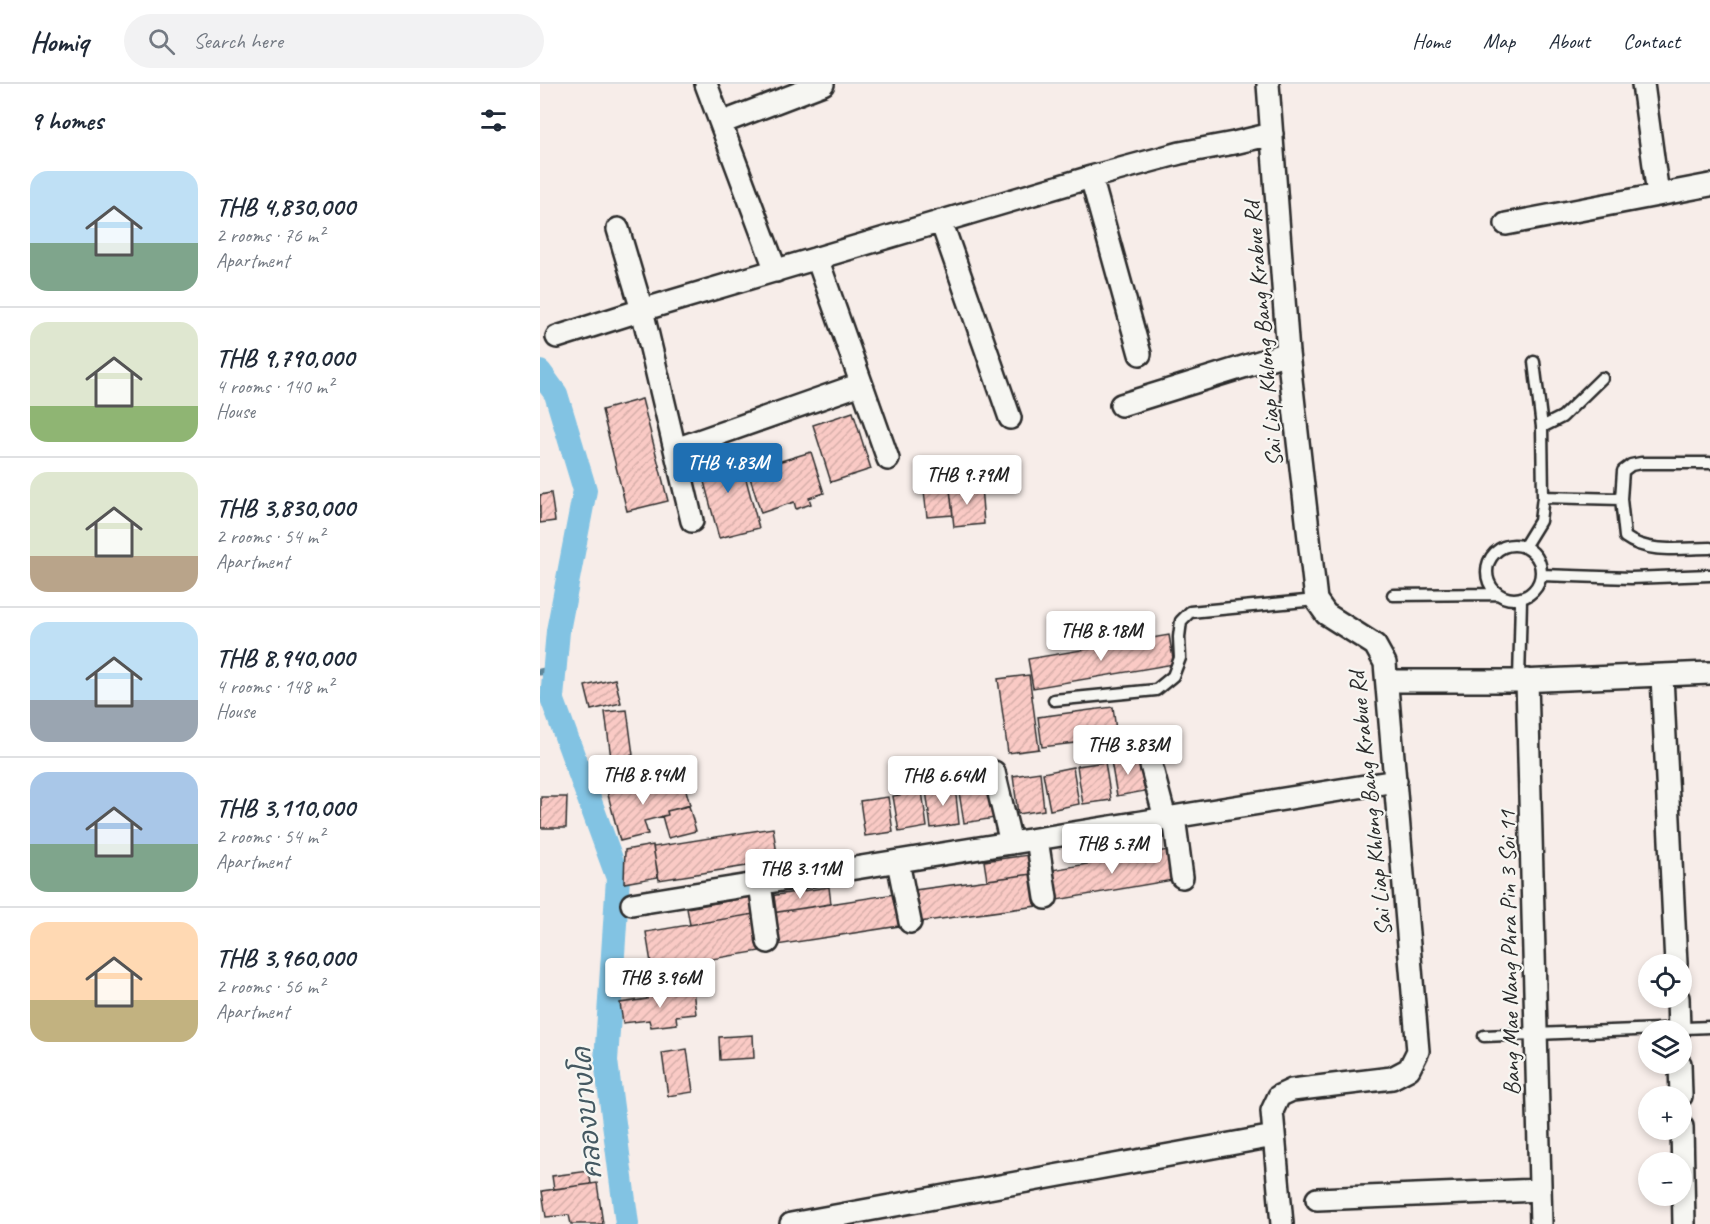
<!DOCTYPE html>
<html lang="en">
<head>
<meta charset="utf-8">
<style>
	body { margin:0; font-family:Caveat,"Playpen Sans Thai",sans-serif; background:#f2f2f3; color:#1f2937; height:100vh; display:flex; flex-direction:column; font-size:22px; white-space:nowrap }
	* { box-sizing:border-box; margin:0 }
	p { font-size:20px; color:#747a83 }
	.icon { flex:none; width:33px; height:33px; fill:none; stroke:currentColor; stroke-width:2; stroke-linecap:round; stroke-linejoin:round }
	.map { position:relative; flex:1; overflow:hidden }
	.panel { display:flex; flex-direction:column; background:#fff; width:540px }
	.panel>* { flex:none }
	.fabs { position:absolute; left:1098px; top:870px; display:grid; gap:12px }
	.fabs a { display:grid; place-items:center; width:54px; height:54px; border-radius:50%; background:#fff; box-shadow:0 3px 9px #0003; font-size:30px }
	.price { position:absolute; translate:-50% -51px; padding:0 14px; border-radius:6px; background:#fff; color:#222; font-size:20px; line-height:39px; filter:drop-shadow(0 2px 3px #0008) }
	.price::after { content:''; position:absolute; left:50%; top:36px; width:18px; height:14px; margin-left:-9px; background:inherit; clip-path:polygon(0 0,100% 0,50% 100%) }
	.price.active { background:#1f6fb2; color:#fff }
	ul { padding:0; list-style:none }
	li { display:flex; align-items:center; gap:18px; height:150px; padding:0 30px }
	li+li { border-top:2px solid #e0e1e3 }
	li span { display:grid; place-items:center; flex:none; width:168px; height:120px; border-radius:18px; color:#555 }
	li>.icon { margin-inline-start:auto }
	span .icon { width:72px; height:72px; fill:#fffc; stroke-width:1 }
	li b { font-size:26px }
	h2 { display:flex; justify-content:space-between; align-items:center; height:72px; padding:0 30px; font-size:26px }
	header { display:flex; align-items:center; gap:36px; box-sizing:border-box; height:84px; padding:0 30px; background:#fff; border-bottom:2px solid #e0e1e3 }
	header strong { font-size:28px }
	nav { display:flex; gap:33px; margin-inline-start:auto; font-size:21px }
	.search { width:420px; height:54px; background:#f2f2f3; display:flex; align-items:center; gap:15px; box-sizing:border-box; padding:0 21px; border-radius:33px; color:#747a83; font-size:22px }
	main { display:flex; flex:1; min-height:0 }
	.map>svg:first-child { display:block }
</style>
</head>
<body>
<header>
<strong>Homiq</strong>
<div class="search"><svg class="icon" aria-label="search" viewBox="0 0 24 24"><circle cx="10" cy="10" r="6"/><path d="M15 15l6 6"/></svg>Search here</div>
<nav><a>Home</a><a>Map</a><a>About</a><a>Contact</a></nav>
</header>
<main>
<section class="panel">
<h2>9 homes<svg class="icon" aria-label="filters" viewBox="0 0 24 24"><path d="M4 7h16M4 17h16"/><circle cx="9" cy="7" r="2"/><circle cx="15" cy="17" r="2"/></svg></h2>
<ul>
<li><span style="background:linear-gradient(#bfe0f5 60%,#7fa58c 0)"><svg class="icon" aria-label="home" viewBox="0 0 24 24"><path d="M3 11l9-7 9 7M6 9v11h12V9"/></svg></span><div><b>THB 4,830,000</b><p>2 rooms · 76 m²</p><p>Apartment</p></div></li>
<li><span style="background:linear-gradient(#dfe7d0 70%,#8fb573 0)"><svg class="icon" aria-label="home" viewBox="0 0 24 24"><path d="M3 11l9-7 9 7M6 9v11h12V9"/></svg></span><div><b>THB 9,790,000</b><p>4 rooms · 140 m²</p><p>House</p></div></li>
<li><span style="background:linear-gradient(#dfe7d0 70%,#b9a48a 0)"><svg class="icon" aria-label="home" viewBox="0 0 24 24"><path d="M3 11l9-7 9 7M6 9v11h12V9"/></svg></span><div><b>THB 3,830,000</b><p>2 rooms · 54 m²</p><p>Apartment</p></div></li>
<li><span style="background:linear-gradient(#bfe0f5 65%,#9aa5b1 0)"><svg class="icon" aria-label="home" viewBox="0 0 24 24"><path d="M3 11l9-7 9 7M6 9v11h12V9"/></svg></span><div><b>THB 8,940,000</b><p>4 rooms · 148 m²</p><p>House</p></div></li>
<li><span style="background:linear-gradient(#a9c7e8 60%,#7fa58c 0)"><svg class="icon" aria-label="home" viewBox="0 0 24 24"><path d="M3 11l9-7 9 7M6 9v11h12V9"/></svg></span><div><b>THB 3,110,000</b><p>2 rooms · 54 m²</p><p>Apartment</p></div></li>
<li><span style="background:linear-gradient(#ffd9b3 65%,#c2b280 0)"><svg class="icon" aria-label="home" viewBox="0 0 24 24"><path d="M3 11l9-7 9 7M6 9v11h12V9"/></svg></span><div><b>THB 3,960,000</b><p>2 rooms · 56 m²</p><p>Apartment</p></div></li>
</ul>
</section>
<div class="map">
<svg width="1170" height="1140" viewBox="0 0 1170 1140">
	<defs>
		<pattern id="building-hatch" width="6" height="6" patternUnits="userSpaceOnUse" patternTransform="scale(1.5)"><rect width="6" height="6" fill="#facac5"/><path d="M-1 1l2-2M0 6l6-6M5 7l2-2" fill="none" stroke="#d6aea9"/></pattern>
	</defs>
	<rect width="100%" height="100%" fill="#f7ede9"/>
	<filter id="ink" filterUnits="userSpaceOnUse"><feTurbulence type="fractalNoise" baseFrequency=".0167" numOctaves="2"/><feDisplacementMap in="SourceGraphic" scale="12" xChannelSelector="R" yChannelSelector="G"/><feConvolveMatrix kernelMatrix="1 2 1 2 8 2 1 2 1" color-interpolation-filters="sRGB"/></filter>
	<g filter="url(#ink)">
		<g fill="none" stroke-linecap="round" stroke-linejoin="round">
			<path stroke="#5f8699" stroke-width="7" d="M0 588 14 585"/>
			<path stroke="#82c3e3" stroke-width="24" d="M0 288 16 310 45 406 18 547 12 614 78 794 66 977 87 1140"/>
		</g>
		<path fill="url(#building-hatch)" stroke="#2b2b2b" stroke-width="1.5" d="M102 315 128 417 87 427 62 326Z
			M313 328 331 385 291 398 273 341Z
			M198 365 219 444 179 454 158 375Z
			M271 368 284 409 269 414 271 420 256 425 254 418 221 429 208 387Z
			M441 402 444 440 414 443 410 405Z
			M410 405 413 431 387 433 384 407Z
			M11 409 15 437 0 439V411Z
			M629 551 634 580 493 604 488 575Z
			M489 591 499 665 468 669 458 595Z
			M75 595 81 619 51 626 45 602Z
			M573 623 577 654 502 663 498 633Z
			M87 626 93 671 71 674 65 628Z
			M86 672 89 687 72 689 71 674Z
			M598 672 605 707 577 712 571 677Z
			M565 678 571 716 543 720 537 682Z
			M533 683 539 720 510 726 503 689Z
			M500 688 504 726 478 730 473 692Z
			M94 695 98 706 122 700V704L144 699 150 721 127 727 128 731 104 737 108 750 80 757 66 703Z
			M449 697 455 734 424 739 418 702Z
			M415 702 419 740 391 744 386 706Z
			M382 707 387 743 359 748 353 712Z
			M1 713H27L26 744H1Z
			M348 713 353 748 325 752 320 717Z
			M149 722 156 747 128 754 122 732 128 731 127 727Z
			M233 744 238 777 119 796 113 763Z
			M113 761 118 793 84 799 85 766Z
			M628 766 633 796 517 816 512 786Z
			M489 771 492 790 447 796 444 777Z
			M492 790 497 822 379 838 375 806Z
			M289 803 291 820 232 829 230 812Z
			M354 810 359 842 237 861 232 829Z
			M211 813 214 830 150 841 147 824Z
			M214 830 220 867 112 885 106 848Z
			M153 906 156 930 136 932 137 940 111 943 109 936 83 939 80 919 107 915V912Z
			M213 951 214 974 180 976 179 953Z
			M147 965 153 1008 128 1012 122 969Z
			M49 1087 51 1100 14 1105 12 1092Z
			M57 1099 63 1140H31L29 1131 6 1133 2 1107Z"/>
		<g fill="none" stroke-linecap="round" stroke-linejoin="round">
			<defs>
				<path id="lane" d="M1002 343 1022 333 1062 294
					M1170 379H1101L1091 381 1083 387 1081 415 1085 453C1108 470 1142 464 1170 464
					M1003 413 1081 415
					M947 488a27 27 0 1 1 54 0a27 27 0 1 1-54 0Z
					M984 463 1000 437 1003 413 1002 343 994 278
					M1001 491 1091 494 1170 491
					M853 511 958 510
					M979 597 981 515
					M514 616 616 606 633 592 640 574 639 553 641 537 650 528 776 516
					M944 952 1170 943"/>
				<path id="street" d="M166 0 236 187
					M728 0 748 269 776 516 786 530 835 561 845 579 878 967 869 985 852 994 752 1006 739 1012 732 1027 742 1140
					M1103 0 1118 111
					M181 39 283 0
					M551 93 600 270
					M401 137 470 334
					M966 140 1170 101
					M277 174 348 375
					M17 253 102 226 78 145
					M581 321 748 269
					M136 365 321 300
					M152 437 102 226 551 93 640 69 694 59 732 50
					M1122 592 1136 880
					M987 596 1001 1140
					M848 597H979L1170 589
					M606 662 625 734
					M454 688 471 759
					M634 733 642 793
					M497 755 506 814
					M358 778 370 838
					M220 800 228 858
					M92 820 856 697
					M1138 914 1139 946
					M1140 980 1141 1012
					M1142 1043 1144 1140
					M777 1115 999 1106
					M251 1140 734 1052"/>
			</defs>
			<use href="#lane" stroke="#2b2b2b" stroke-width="15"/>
			<use href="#street" stroke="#2b2b2b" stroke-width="26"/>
			<use href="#lane" stroke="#f6f6f2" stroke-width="10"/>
			<use href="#street" stroke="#f6f6f2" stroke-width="21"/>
		</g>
	</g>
	<g text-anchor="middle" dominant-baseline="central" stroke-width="4.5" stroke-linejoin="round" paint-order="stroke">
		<g font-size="24" fill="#2b2b2b" stroke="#f6f6f2">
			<text transform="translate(723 250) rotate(-95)">Sai Liap Khlong Bang Krabue Rd</text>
			<text transform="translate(830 720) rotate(-96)">Sai Liap Khlong Bang Krabue Rd</text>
			<text transform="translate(969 869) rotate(-91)">Bang Mae Nang Phra Pin 3 Soi 11</text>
		</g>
		<g font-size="26" font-style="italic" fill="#455962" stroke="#f6f6f2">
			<text transform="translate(47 1029) rotate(-95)">คลองบางโค</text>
		</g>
	</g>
</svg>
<div class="fabs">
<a><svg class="icon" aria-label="locate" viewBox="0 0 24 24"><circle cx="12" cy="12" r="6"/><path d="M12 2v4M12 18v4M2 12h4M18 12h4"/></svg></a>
<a><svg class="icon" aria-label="layers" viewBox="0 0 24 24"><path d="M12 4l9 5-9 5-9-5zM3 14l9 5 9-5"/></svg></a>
<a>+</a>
<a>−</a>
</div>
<b class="price active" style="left:188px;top:410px">THB 4.83M</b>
<b class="price" style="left:427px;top:422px">THB 9.79M</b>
<b class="price" style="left:561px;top:578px">THB 8.18M</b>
<b class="price" style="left:588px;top:692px">THB 3.83M</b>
<b class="price" style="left:103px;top:722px">THB 8.94M</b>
<b class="price" style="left:403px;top:723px">THB 6.64M</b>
<b class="price" style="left:572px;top:791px">THB 5.7M</b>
<b class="price" style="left:260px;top:816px">THB 3.11M</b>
<b class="price" style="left:120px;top:925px">THB 3.96M</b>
</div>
</main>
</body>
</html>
